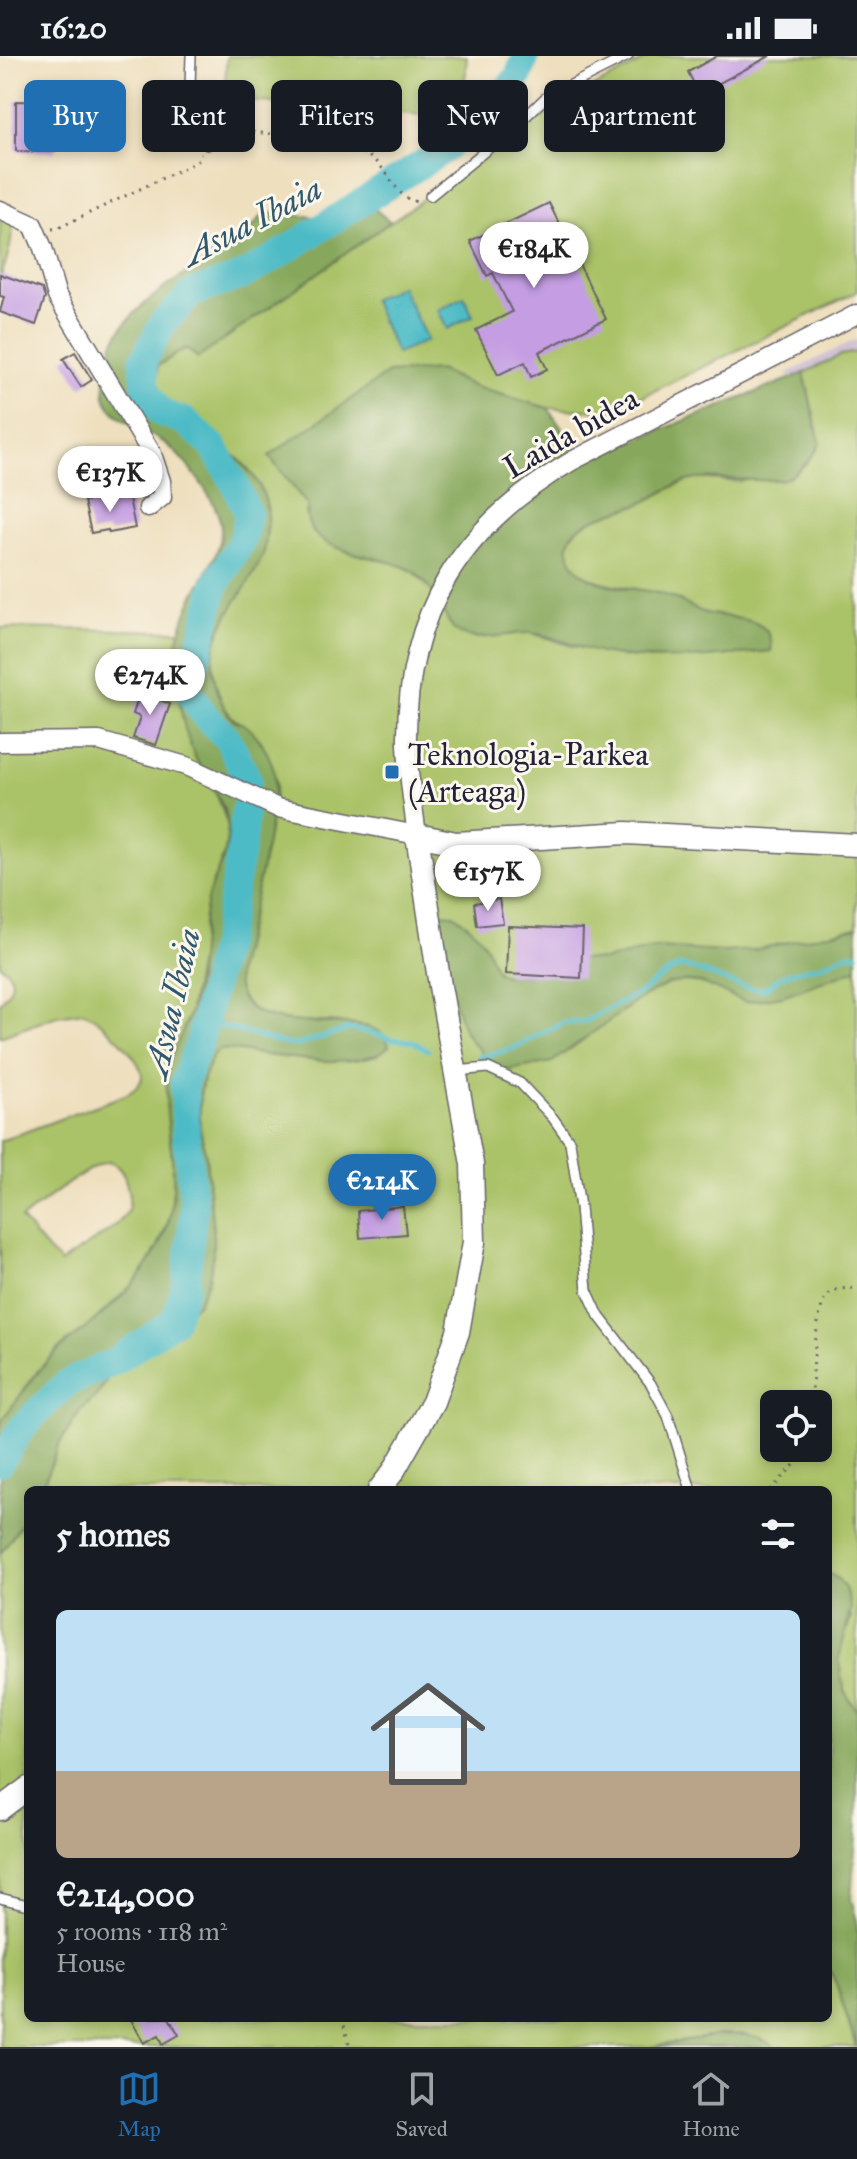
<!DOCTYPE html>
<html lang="en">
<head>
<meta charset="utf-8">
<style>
	body { margin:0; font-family:"IM FELL Great Primer",serif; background:#242831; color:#f1f3f6; height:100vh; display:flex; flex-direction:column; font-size:30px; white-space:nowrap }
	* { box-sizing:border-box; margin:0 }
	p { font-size:26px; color:#9ea1a6 }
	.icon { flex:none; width:44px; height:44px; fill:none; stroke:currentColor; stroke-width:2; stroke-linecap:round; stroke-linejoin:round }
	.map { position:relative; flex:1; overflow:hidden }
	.sheet { position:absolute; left:24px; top:1430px; width:808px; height:536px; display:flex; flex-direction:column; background:#171b24; border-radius:12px; box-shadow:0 4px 12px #0003 }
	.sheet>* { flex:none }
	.top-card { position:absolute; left:24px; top:24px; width:810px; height:72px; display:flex; gap:16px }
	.fabs { position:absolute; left:760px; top:1334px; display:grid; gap:16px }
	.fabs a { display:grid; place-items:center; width:72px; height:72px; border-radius:12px; background:#171b24; box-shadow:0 4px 12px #0003; font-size:40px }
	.price { position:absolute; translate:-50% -68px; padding:0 18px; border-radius:28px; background:#fff; color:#222; font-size:26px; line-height:52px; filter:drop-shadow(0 2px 4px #0008) }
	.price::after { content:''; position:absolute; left:50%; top:48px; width:24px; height:18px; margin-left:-12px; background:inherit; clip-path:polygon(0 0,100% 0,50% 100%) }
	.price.active { background:#1f6fb2; color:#fff }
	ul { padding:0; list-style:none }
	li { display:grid; align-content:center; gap:16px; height:424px; padding:0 32px }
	li span { display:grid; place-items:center; height:248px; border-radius:12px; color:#555 }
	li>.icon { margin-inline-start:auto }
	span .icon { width:144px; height:144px; fill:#fffc; stroke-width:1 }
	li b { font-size:34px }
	h2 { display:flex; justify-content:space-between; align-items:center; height:96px; padding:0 32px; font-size:34px }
	.tag { padding:0 28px; border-radius:12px; background:#171b24; box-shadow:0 4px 12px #0003; font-size:28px; line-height:72px }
	.tag.active { background:#1f6fb2; color:#fff }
	.status { display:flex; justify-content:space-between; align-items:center; height:56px; padding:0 40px; background:#171b24; direction:ltr }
	.status svg { height:22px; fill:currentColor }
	.dock { display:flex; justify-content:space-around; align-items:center; height:112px; border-top:2px solid #363941; background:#171b24; font-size:22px; color:#9ea1a6 }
	.dock a { display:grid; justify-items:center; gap:4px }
	.dock .active { color:#1f6fb2 }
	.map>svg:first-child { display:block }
</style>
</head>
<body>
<div class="status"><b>16:20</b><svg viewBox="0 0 49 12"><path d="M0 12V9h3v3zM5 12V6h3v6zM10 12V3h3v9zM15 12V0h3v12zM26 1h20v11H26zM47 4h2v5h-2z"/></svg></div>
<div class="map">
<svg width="857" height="1991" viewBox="0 0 857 1991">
	<rect width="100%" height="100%" fill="#fbf7ec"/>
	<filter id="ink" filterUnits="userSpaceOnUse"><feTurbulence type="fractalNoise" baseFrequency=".0125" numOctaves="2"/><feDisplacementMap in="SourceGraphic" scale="16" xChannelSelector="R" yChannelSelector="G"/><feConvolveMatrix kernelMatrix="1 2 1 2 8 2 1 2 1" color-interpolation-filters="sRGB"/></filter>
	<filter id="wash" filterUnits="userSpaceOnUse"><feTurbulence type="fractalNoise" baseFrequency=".006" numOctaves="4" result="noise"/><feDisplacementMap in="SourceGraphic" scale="32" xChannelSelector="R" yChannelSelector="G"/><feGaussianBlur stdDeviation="1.8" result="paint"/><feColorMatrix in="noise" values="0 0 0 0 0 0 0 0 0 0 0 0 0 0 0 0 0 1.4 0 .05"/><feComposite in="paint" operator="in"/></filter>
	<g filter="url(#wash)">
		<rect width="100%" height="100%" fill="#eedfbe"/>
		<path fill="#cebed1" d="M857 283V335L786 318Z"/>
		<path fill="#aac268" stroke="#667252" stroke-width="2" fill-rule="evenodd" d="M227 0H467L462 62 224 43Z
			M652 0H857V236L611 356 548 352 475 331 439 314 269 400 308 450 306 457 329 487 348 496 397 508 413 515 477 582 511 577H532L572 590 625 601 654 603 770 595C778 560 728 562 706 557 691 553 678 542 662 538 635 530 563 531 568 489 572 462 619 456 639 448 658 441 674 426 695 423 711 421 728 427 743 425 751 424 759 418 765 414 783 405 802 396 820 387L804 317 841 299 857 296V1655L846 1638 841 1620 839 1603 842 1588 851 1561 838 1523 828 1517V1434H41L59 1388 80 1356 99 1337 107 1323 122 1306 198 1247 209 1222 213 1201V1175L206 1102 200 1072V1039L203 1022 213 999 220 994 227 993C277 1000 328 1011 377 999 369 991 349 969 339 967 327 965 314 967 301 966 269 964 234 955 237 916 248 867 261 817 269 767 271 754 277 738 275 725 273 716 266 692 261 685 254 675 241 669 233 662 218 647 211 620 213 600 219 553 281 491 266 447 262 437 256 423 250 415 229 388 165 357 158 328 156 322 157 316 158 310L187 292 198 301 527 70 560 49ZM774 1348H818V1392H774Z
			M0 145 13 150C15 175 9 200 0 223Z
			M0 572 180 575 176 592V612L185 669 196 703 218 742 228 770 225 796 212 828 190 955 171 1003 167 1029 174 1124 170 1161 158 1190 144 1215 129 1232 87 1271 57 1294 37 1316 0 1368V1085L125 1039C133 1035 141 1030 142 1021 143 1003 99 961 83 956L57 960 0 981V946C13 932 19 922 0 909ZM109 1106C120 1110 125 1119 127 1130 129 1139 131 1148 127 1156 119 1173 77 1194 61 1207L48 1195 21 1163C41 1149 88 1108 109 1106Z
			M28 1458V1962H828V1911L836 1927 856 1991H775L743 1978H725L651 1991H0V1498Z"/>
		<path fill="#87a85c" stroke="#54654c" stroke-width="2" d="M359 139 390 166 198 302 186 292 158 309C158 315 156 321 158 327 166 364 247 390 264 440 268 449 267 460 267 470 266 480 266 490 263 499 249 535 215 563 213 602 212 619 220 652 234 664 237 666 242 667 245 669 258 678 266 693 272 708 284 740 246 876 237 916 230 1000 381 941 389 990 361 1019 265 998 227 993L220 994 213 999 203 1022 200 1039V1072L206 1102 213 1175V1201L209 1222 198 1247 122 1306 107 1323 99 1337 80 1356 59 1388 41 1434H28V1458L0 1498C0 1467 0 1435 0 1404 0 1392 0 1375 2 1365 6 1356 15 1348 20 1340 31 1325 42 1310 55 1297 64 1288 75 1281 85 1273 123 1242 161 1205 171 1155 180 1108 160 1061 168 1014 171 994 184 976 190 956 202 918 198 878 208 840 214 818 230 797 228 773 227 747 207 726 196 703 183 676 175 633 176 603 177 583 183 562 192 543 202 522 223 496 221 471 219 446 185 403 166 388 148 375 112 365 105 341 103 336 107 308 108 303 118 252 185 220 224 192 238 182 256 172 264 156L315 161 333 154Z
			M439 314 475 331 548 352 578 396 599 399 804 317 820 387C816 398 798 417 787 422 782 425 775 424 769 424 745 425 720 421 696 423 675 426 659 440 640 448 620 456 565 463 569 494 570 504 576 513 584 519 610 536 650 530 678 544 687 549 696 554 706 557 729 563 776 559 771 595 716 601 661 607 606 598 580 594 555 579 530 577 506 576 471 590 453 573 441 554 433 530 414 516 388 497 297 501 308 450L269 400 388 317Z
			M437 857 454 858 470 871 479 880 487 892 495 913 499 917 511 921 536 918 580 903 604 904 658 892 724 896 753 894 857 871V913L782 940 745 946 702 927 685 925 668 928 641 942 552 1006 509 1014 488 1011 479 993 470 984 465 976 451 938Z
			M828 1517 838 1523 845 1532 851 1552 839 1603 841 1620 846 1638 857 1655V1765L851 1843 857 1865V1991L836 1927 828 1911Z
			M725 1978C745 1978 759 1980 775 1991H651Z"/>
		<path fill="#4ebbc6" stroke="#386e80" stroke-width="2" d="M401 230 427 284 397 298 372 244Z
			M464 241 473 260 447 273 438 254Z"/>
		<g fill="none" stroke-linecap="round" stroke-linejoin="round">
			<path stroke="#4ebbc6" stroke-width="5" d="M207 951 215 965 220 970 287 988 298 989 349 973 369 976 393 983 412 985 428 994
				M479 1001 512 993 563 967 584 966 643 935 660 921 680 910C703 912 746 938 765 932 771 930 775 924 780 921 794 914 808 913 822 909 835 905 843 896 857 898"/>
			<path stroke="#4ebbc6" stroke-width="28" d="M248 724 228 683 204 659 185 629 198 598 215 530 243 483 248 458 235 428 213 390 185 365 161 357 146 335 143 305 163 267 192 237 242 220 272 203 444 94 485 58 518 21 526 0
				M0 1406 24 1369 67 1327 114 1306 174 1265 186 1228 194 1151 186 1079 184 1027 199 987 226 877 242 788 245 753"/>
		</g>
		<g id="blocks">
			<path fill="#c49de3" d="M717 0H770L699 38 688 16Z
				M16 45 55 46V96L16 95Z
				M300 53 392 62 390 82 299 73Z
				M549 147 606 263 539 296 547 313 531 321 525 306 498 319 476 274 512 256 493 217 487 220 470 185Z
				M0 218 42 233 45 242 36 269 0 256 4 241 0 240Z
				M75 296 92 324 81 331 63 303Z
				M128 437 135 472 109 477 108 474 91 477 84 445Z
				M141 633 156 638 155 642 170 648 156 689 133 682 140 661 133 658Z
				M499 843 503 867 477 870 474 847Z
				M508 870 583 873 581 922 506 918Z
				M403 1150 406 1178 360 1182 358 1155Z
				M130 1962H169L179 1979 163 1988 159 1979 144 1987Z"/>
		</g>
	</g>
	<g filter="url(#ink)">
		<use href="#blocks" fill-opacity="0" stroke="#696469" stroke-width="2"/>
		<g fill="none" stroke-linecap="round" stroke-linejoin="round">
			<defs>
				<path id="service" d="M191 0C190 40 186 53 207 89
					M430 140 518 68 545 42 628 0
					M456 1015 488 1012 520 1027 553 1062 570 1086 580 1151 587 1234 599 1260 651 1328 668 1360 691 1434
					M0 1842 28 1849"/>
				<path id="minor" d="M0 154 33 169 43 192 57 240 152 398 161 425 162 441 148 452
					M0 686 99 685 186 710 278 752 417 779C413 749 408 718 407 688 405 557 461 470 572 405L857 258"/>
				<path id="tertiary" d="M379 1434 393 1416 433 1346 458 1276 474 1186 472 1108 440 930 417 779 456 787 626 777 857 789
					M0 1753 28 1732"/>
			</defs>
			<use href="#service" stroke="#696469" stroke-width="12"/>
			<use href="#minor" stroke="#696469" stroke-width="21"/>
			<use href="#tertiary" stroke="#696469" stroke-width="25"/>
			<path stroke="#696469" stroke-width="3" stroke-dasharray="2 6" stroke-linecap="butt" d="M214 79 222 75C260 78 326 76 358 94 368 99 376 105 383 113 394 126 399 143 418 146
				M52 173 58 172 188 110 197 105 201 98
				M811 1348C813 1326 814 1255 827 1240 835 1231 846 1233 857 1232
				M771 1434 806 1396 807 1392
				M342 1962 350 1991"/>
			<use href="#service" stroke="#fff" stroke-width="9"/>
			<use href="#minor" stroke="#fff" stroke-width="18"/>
			<use href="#tertiary" stroke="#fff" stroke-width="22"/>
		</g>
	</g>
	<rect fill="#1f6fb2" stroke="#fbf7ec" stroke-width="3" x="384" y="708" width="16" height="16" rx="4"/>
	<g text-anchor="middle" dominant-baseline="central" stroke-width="6" stroke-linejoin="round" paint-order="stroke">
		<g font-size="32" fill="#22223b" stroke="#fbf7ec">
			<text transform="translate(571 377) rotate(-30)">Laida bidea</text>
		</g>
		<g font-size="32" fill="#22223b" stroke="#fbf7ec" text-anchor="start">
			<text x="408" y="698">Teknologia-Parkea<tspan x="408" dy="37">(Arteaga)</tspan></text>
		</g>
		<g font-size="34" font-style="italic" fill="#31586c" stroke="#fbf7ec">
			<text transform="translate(252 165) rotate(-28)">Asua Ibaia</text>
			<text transform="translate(172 947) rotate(-77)">Asua Ibaia</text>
		</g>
	</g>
</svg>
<div class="fabs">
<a><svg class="icon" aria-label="locate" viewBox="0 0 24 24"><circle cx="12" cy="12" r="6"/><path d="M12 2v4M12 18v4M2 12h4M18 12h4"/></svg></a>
</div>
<b class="price" style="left:534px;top:234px">€184K</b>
<b class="price" style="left:110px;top:458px">€137K</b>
<b class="price" style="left:150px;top:661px">€274K</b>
<b class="price" style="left:488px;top:857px">€157K</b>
<b class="price active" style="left:382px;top:1166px">€214K</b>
<div class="top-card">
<a class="tag active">Buy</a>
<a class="tag">Rent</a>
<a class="tag">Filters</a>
<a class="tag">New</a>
<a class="tag">Apartment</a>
</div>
<section class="sheet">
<h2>5 homes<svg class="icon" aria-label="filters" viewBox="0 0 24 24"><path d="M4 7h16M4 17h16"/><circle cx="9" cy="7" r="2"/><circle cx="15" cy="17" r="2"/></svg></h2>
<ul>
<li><span style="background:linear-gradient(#bfe0f5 65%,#b9a48a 0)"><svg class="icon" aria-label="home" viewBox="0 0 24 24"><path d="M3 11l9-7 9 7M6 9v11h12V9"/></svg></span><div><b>€214,000</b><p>5 rooms · 118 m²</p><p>House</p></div></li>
</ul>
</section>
</div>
<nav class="dock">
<a class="active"><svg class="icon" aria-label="map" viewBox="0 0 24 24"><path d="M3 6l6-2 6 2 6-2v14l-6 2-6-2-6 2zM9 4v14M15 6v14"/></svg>Map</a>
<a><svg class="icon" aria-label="saved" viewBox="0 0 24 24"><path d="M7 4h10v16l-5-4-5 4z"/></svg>Saved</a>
<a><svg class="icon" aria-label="home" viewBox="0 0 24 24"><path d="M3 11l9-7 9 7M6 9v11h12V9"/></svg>Home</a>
</nav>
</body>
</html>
